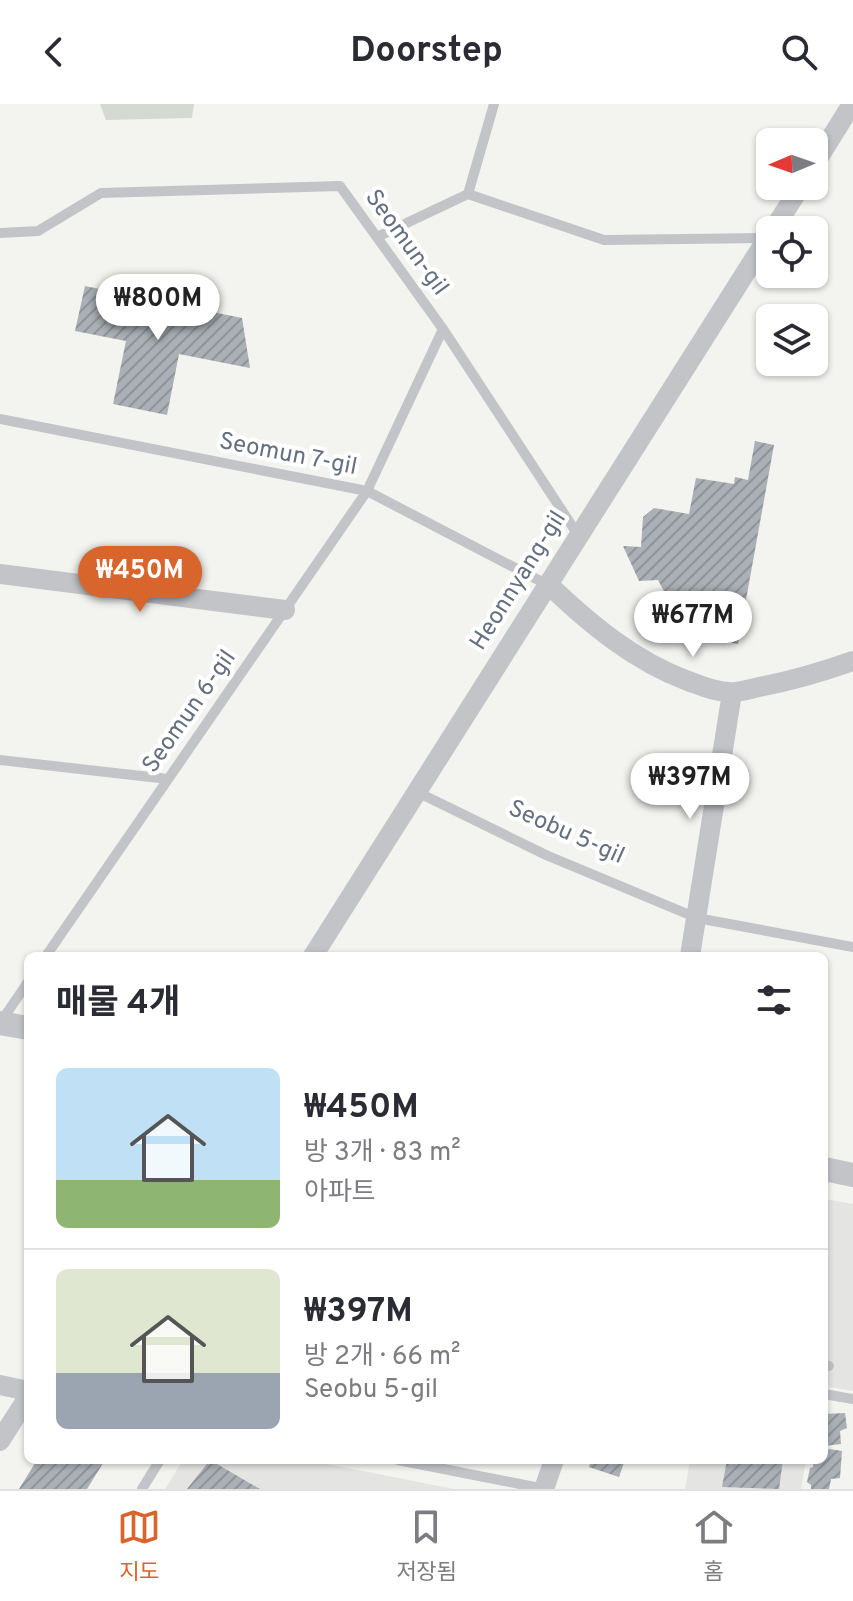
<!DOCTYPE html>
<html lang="ko">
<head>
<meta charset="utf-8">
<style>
	body { margin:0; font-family:Overpass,"Noto Sans KR",sans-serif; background:#f7f7f7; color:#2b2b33; height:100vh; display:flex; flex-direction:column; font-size:30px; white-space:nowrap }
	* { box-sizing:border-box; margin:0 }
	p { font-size:26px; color:#7c7c81 }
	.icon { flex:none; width:44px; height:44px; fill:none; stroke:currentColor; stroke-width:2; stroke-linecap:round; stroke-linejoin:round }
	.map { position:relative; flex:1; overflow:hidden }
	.details { position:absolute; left:24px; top:848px; width:804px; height:512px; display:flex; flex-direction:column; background:#fff; border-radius:12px; box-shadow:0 2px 6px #0004 }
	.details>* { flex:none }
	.needle { width:52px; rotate:268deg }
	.controls { position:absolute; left:756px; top:24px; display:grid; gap:16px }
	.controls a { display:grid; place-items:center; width:72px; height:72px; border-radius:12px; background:#fff; box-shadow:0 2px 6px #0004; font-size:40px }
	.price { position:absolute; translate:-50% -68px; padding:0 18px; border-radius:28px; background:#fff; color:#222; font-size:26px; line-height:52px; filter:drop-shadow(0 2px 4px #0008) }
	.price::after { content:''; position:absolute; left:50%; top:48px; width:24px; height:18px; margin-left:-12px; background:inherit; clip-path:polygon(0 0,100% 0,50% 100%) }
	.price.selected { background:#d8652b; color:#fff }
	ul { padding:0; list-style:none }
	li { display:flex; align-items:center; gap:24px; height:200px; padding:0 32px }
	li+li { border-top:2px solid #e1e1e2 }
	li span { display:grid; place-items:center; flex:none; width:224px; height:160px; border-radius:12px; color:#555 }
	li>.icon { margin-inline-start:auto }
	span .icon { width:96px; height:96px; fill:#fffc; stroke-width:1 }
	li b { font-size:34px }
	h2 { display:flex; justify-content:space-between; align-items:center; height:96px; padding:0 32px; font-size:34px }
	header { display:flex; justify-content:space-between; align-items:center; height:104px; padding:0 32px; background:#fff; font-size:36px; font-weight:700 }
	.tab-bar { display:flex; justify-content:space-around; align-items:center; height:112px; border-top:2px solid #e1e1e2; background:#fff; font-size:22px; color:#7c7c81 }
	.tab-bar a { display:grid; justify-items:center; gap:4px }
	.tab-bar .selected { color:#d8652b }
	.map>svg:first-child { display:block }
</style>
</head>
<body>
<header><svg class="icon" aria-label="back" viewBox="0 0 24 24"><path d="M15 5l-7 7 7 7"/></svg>Doorstep<svg class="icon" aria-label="search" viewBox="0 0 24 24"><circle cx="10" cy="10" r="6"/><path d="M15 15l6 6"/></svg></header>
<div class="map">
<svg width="853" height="1385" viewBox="0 0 853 1385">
	<defs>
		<pattern id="building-hatch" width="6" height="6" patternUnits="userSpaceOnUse" patternTransform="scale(2)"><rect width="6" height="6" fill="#aab0b5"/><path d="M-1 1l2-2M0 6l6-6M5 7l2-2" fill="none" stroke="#8e9498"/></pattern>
	</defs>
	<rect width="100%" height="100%" fill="#f3f4f0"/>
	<path fill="#e4e5e3" d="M824 1095 853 1100V1287L824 1282Z
		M183 1356H307L454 1385H165Z
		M690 1356H806L801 1385H685Z"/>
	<path fill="#d4dad1" d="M100 0H194L192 14 106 16Z"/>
	<path fill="url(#building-hatch)" d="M85 182 242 214 250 264 179 250 167 311 113 300 126 237 75 227Z
		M755 337 774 341 738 540 687 531 658 476 639 477 623 442 641 443 643 413 654 404 689 410 696 374 734 380 735 373 748 376Z
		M845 1309 847 1324 840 1327 841 1340 824 1342V1310Z
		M830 1345 842 1347 840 1374 831 1375 829 1385H811V1381L807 1378 810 1364 813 1363 814 1356H824V1347Z
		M37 1356H105L87 1385H19Z
		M210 1356 260 1385H187Z
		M591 1356H625L619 1373 589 1363Z
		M727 1356H783L779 1385 722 1383Z"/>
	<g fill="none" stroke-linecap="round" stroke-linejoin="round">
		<path stroke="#c2c4c8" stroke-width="10" d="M468 90 494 0
			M0 129 38 127 101 89 340 82 443 225 578 431
			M377 133 468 90 604 136 768 134
			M0 315 367 387 548 481
			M0 656 168 675
			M417 688 546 751 697 814 853 843
			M46 852 367 387 443 225
			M0 919 28 878
			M824 1262H829
			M824 1290 853 1295
			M398 1356 545 1385
			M142 1385 160 1356"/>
		<path stroke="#c2c4c8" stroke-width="20" d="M814 61 852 0
			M773 126 801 82
			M0 470 285 506
			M549 481C590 520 634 557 688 577 702 582 715 588 729 588 739 589 750 585 759 583 792 577 822 568 853 557
			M313 852 770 130
			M690 852 732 589
			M0 1281 28 1287
			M0 1337 28 1293
			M544 1385 554 1356"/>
		<path stroke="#c2c4c8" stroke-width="24" d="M0 919 28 924
			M824 1065 853 1071"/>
	</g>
	<g text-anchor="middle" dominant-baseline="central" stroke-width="8" stroke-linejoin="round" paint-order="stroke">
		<g font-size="24" fill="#64707f" stroke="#fff">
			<text transform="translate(406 139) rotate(54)">Seomun-gil</text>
			<text transform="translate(288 351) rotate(11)">Seomun 7-gil</text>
			<text transform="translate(519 477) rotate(-58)">Heonnyang-gil</text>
			<text transform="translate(190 608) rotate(-55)">Seomun 6-gil</text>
			<text transform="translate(566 729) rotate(24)">Seobu 5-gil</text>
		</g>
	</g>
</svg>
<div class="controls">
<a><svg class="needle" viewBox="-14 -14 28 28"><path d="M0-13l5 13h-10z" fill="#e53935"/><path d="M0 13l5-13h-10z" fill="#7c7c81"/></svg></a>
<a><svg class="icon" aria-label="locate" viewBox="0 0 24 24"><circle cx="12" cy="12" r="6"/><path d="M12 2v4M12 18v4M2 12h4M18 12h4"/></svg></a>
<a><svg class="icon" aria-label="layers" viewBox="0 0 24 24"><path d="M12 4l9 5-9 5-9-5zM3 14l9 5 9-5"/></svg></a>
</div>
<b class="price" style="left:158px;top:238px">₩800M</b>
<b class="price selected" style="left:140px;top:510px">₩450M</b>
<b class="price" style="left:693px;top:555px">₩677M</b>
<b class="price" style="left:690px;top:717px">₩397M</b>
<section class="details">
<h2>매물 4개<svg class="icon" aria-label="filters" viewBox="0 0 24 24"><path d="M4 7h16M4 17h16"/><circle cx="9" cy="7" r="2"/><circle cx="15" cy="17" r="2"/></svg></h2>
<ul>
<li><span style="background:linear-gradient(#bfe0f5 70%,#8fb573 0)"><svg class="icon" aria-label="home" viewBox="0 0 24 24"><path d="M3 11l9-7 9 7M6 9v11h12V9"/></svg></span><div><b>₩450M</b><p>방 3개 · 83 m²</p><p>아파트</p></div></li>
<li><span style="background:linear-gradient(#dfe7d0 65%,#9aa5b1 0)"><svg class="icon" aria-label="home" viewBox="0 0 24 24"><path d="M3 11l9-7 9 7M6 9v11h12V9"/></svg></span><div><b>₩397M</b><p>방 2개 · 66 m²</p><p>Seobu 5-gil</p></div></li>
</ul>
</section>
</div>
<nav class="tab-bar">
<a class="selected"><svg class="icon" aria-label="map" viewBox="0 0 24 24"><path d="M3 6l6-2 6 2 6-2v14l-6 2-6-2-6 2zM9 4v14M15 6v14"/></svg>지도</a>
<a><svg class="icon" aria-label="saved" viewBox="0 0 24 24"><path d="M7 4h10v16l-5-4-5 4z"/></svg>저장됨</a>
<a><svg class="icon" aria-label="home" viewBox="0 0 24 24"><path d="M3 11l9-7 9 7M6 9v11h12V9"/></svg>홈</a>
</nav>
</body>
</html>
